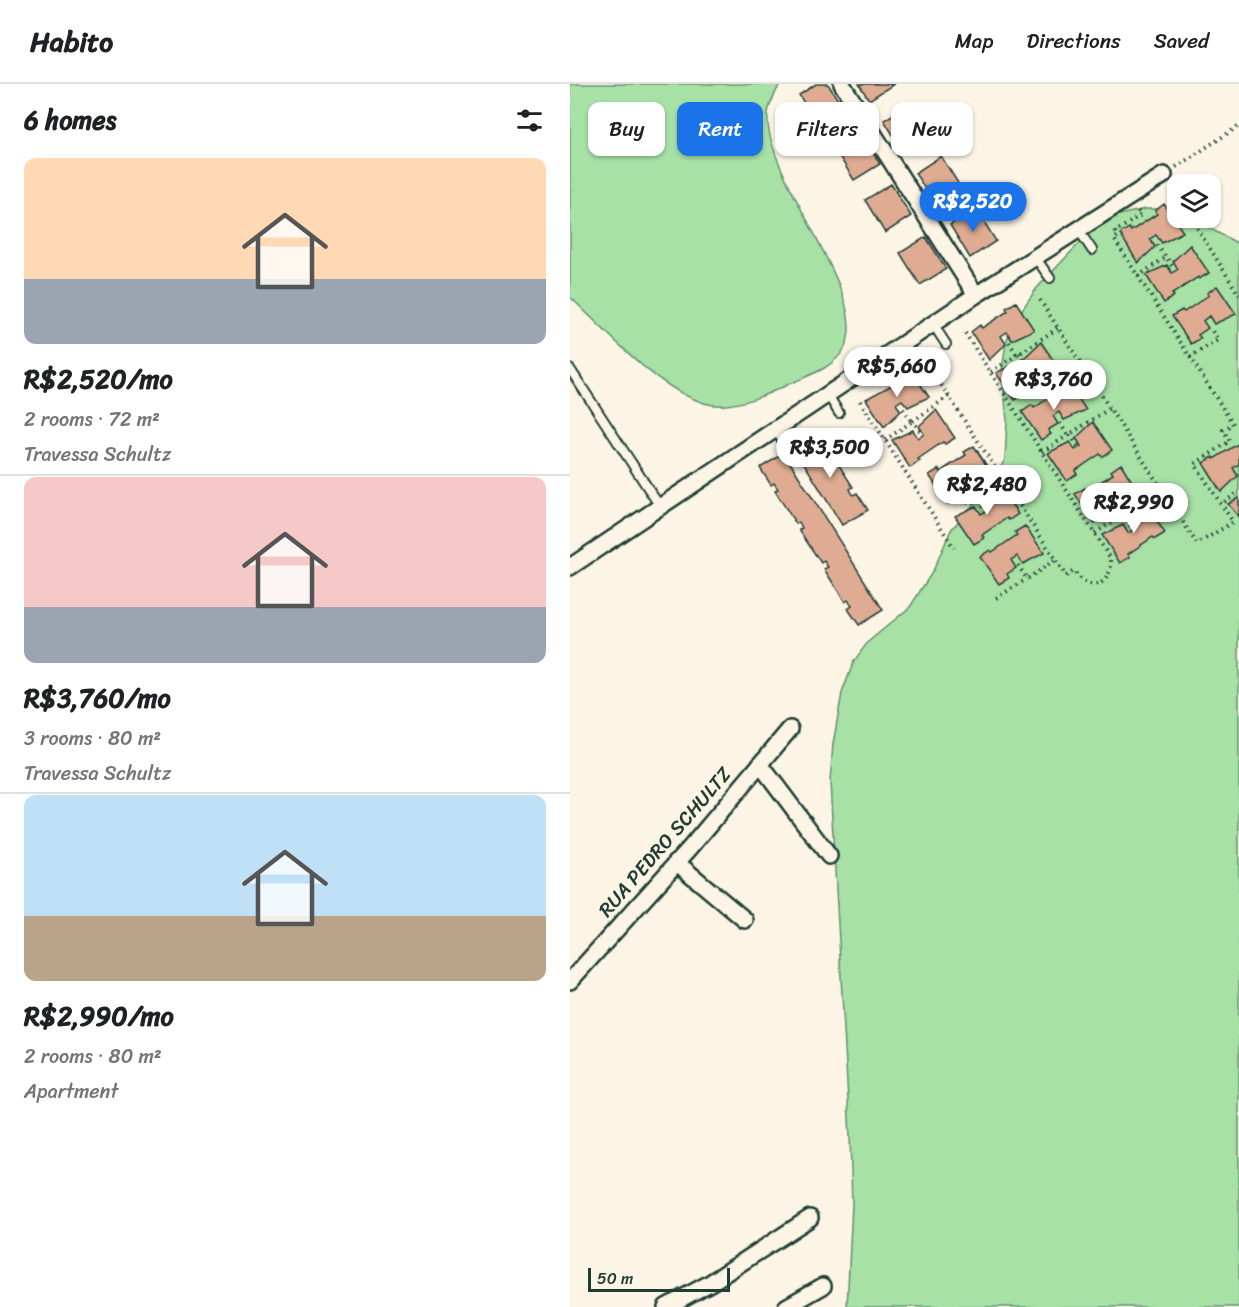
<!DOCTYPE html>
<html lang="en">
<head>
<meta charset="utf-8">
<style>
	body { margin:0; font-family:Sriracha,sans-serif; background:#f6f6f6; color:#202124; height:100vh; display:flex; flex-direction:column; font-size:22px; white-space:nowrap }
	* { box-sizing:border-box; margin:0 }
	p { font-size:20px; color:#757577 }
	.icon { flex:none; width:33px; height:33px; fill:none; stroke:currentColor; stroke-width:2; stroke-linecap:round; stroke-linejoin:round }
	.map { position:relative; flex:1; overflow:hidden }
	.drawer { display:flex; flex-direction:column; background:#fff; width:570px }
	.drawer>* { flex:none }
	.banner { position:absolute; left:18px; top:18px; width:561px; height:54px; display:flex; gap:12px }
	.fabs { position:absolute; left:597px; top:90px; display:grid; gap:12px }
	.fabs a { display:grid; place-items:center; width:54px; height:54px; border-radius:12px; background:#fff; box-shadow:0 2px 4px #0004; font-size:30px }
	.scale { position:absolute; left:18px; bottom:15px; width:142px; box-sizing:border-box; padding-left:6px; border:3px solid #1f3d34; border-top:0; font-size:16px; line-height:21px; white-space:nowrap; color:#1f3d34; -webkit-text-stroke:4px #fcf5e5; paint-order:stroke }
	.price { position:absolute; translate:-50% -51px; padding:0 14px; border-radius:21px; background:#fff; color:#222; font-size:20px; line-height:39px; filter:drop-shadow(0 2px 3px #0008) }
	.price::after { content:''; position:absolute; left:50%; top:36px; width:18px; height:14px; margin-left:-9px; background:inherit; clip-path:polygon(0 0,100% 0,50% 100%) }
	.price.current { background:#1a73e8; color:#fff }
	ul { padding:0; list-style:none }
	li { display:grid; align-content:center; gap:12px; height:318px; padding:0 24px }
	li+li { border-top:2px solid #e0e0e0 }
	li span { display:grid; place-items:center; height:186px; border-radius:12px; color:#555 }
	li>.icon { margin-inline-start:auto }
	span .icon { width:108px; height:108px; fill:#fffc; stroke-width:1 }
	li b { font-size:26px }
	h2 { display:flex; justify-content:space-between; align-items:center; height:72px; padding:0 24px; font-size:26px }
	.chip { padding:0 21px; border-radius:12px; background:#fff; box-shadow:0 2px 4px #0004; font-size:21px; line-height:54px }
	.chip.current { background:#1a73e8; color:#fff }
	header { display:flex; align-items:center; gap:36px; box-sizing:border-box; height:84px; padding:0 30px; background:#fff; border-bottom:2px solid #e0e0e0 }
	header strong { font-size:28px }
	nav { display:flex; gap:33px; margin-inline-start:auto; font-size:21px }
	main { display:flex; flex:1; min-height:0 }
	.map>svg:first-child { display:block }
</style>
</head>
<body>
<header>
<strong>Habito</strong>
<nav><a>Map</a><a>Directions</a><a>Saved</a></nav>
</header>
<main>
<section class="drawer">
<h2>6 homes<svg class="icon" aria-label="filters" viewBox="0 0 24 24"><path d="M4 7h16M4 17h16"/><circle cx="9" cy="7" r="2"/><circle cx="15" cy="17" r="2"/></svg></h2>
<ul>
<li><span style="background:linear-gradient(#ffd9b3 65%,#9aa5b1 0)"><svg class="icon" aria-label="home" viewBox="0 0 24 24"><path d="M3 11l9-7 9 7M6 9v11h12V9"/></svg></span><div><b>R$2,520/mo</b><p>2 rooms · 72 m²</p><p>Travessa Schultz</p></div></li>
<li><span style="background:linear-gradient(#f6c9c9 70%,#9aa5b1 0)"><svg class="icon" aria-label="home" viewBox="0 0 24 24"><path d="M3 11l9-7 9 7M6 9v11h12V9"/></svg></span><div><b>R$3,760/mo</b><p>3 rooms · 80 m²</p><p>Travessa Schultz</p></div></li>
<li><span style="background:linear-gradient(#bfe0f5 65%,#b9a48a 0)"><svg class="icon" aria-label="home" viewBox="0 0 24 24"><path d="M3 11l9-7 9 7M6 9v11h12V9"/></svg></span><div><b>R$2,990/mo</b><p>2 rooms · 80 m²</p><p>Apartment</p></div></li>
</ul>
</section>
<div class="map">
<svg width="669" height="1223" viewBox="0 0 669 1223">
	<rect width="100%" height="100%" fill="#fcf5e5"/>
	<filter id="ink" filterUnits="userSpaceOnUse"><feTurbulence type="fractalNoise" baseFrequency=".0167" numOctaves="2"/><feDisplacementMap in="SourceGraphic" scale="12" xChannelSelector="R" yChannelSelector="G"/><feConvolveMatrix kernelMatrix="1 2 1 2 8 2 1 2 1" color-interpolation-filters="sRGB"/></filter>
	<g filter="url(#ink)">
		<path fill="#a7e1a6" stroke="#638f6d" stroke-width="1.5" d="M0 0H210C206 8 199 20 198 29 192 92 304 213 274 265 263 285 236 292 217 301 194 312 160 327 134 319 84 303 38 248 0 213Z
			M575 125H591L607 130 608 134 622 135 669 160V1223H277L282 1120 280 1052 260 698 263 660 272 609 284 577 298 558 340 523 363 487 381 446 423 398 435 375 437 336 432 287 436 258 444 237 467 204 519 149 545 132Z"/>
		<path fill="#dfac93" stroke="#1f3d34" stroke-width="1.5" d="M246 0H258L275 27 249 43 229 11Z
			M289 0H324L299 16Z
			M340 20 360 52 334 69 314 36Z
			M290 48 310 80 284 96 264 64Z
			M371 72 391 104 365 121 345 89Z
			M321 100 341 132 315 149 295 116Z
			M594 120 613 148 592 159 586 151 580 155 585 163 568 179 550 150 559 144 561 147 587 130 585 127Z
			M406 125 426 157 400 174 380 141Z
			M356 153 376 185 350 201 330 169Z
			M620 161 639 189 629 195 628 193 602 210 604 212 594 219 576 191 597 181 602 189 608 185 603 177Z
			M647 202 666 230 644 240 639 232 633 237 638 244 628 251 631 254 621 260 602 232 612 226 614 228 639 211 637 209Z
			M446 218 464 246 442 256 437 248 431 252 436 260 419 276 401 248 410 241 412 244 438 227 436 224Z
			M471 258 490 286 480 293 478 290 453 307 455 310 445 316 426 289 448 278 453 286 459 282 454 274Z
			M340 285 359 313 338 323 332 316 326 320 331 327 314 343 296 315 333 295 331 292Z
			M497 298 516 326 494 336 489 328 483 332 488 340 478 346 481 350 471 356 452 328 462 321 464 324 489 307 487 304Z
			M366 326 385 354 375 360 373 358 348 375 350 377 340 384 322 356 343 346 348 354 354 350 349 342Z
			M523 338 542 366 532 373 530 370 505 387 507 390 497 397 478 369 500 358 505 366 511 362 506 354Z
			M249 347 259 364 255 367 259 372 262 370 283 403 280 405 283 411 287 409 298 426 272 441 224 363Z
			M669 359V380L663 384 668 392 651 408 633 379 643 373 644 375Z
			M404 362 422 390 401 399 396 392 390 396 395 404 378 420 359 391 369 385 370 388 396 371 394 368Z
			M214 369 313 526 289 541 278 525 282 522 278 516 275 518 254 485 258 483 254 477 251 479 229 446 232 444 229 438 226 440 205 407 208 405 204 399 201 401 190 384Z
			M551 380 569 409 547 419 542 411 536 415 541 423 524 439 505 410 515 404 517 407 543 390 541 387Z
			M430 402 448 430 439 436 437 434 412 451 414 454 404 460 385 432 406 422 411 430 418 426 413 418Z
			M668 414H669V433L658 420Z
			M576 421 595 449 585 455 583 453 558 470 560 473 550 479 532 451 553 441 558 449 564 445 559 437Z
			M455 442 474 469 453 480 447 472 441 476 446 484 437 490 439 494 429 500 410 473 420 466 422 468 447 451 445 448Z"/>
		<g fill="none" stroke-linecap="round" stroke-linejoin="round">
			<defs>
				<path id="lane" d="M508 145 522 166
					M465 173 480 194
					M363 240 376 260
					M0 285 91 424
					M258 311 269 329
					M206 346 216 363"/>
				<path id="street" d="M272 0 406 211
					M0 483 406 211 594 91
					M190 680 259 772
					M106 778 175 836
					M0 897 120 764 220 645
					M96 1223 140 1199 240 1134
					M216 1223 253 1202"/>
			</defs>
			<use href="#lane" stroke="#1f3d34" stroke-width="12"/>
			<use href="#street" stroke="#1f3d34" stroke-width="20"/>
			<path stroke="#1f3d34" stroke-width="4" stroke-dasharray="1.5 4.5" stroke-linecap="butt" d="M606 83 669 42
				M602 103 608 112
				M568 127 571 131 545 148 548 152 544 155 568 192 595 174
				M621 134 669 211
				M587 161 604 184
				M568 192 620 273 648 256 640 244
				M470 216 627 460 663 438 651 420
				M439 258 447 271
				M449 269 457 282
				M620 273 663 340 653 346 660 357 625 380 651 420 669 408
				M355 276 496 492 504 487C519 510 542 502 541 475L395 249
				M421 288 488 244
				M290 317 384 464
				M333 325 342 338
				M490 339 498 352
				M350 347 343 337 379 312
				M500 351 508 362
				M315 356 343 337
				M472 368 539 325
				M397 401 405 413
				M406 412 414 423
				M396 419 433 395
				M543 419 551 432
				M553 431 561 443
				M525 449 593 406
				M448 481 457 495 485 476
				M426 514 457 495"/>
			<use href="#lane" stroke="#fcf5e5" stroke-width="8"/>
			<use href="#street" stroke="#fcf5e5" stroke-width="15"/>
		</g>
	</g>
	<g text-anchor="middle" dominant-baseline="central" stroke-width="5" stroke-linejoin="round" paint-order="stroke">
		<g font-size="20" fill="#1f3d34" stroke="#fcf5e5">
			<text transform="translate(95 758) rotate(-49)">RUA PEDRO SCHULTZ</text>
		</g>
	</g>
</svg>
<div class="fabs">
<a><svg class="icon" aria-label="layers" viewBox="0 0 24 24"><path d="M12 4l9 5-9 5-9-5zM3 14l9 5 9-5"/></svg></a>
</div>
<div class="scale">50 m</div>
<b class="price current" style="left:403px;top:149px">R$2,520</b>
<b class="price" style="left:327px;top:314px">R$5,660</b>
<b class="price" style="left:484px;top:327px">R$3,760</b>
<b class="price" style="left:260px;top:395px">R$3,500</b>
<b class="price" style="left:417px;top:432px">R$2,480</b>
<b class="price" style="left:564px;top:450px">R$2,990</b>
<div class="banner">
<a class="chip">Buy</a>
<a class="chip current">Rent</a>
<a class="chip">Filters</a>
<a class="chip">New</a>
</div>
</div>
</main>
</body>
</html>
